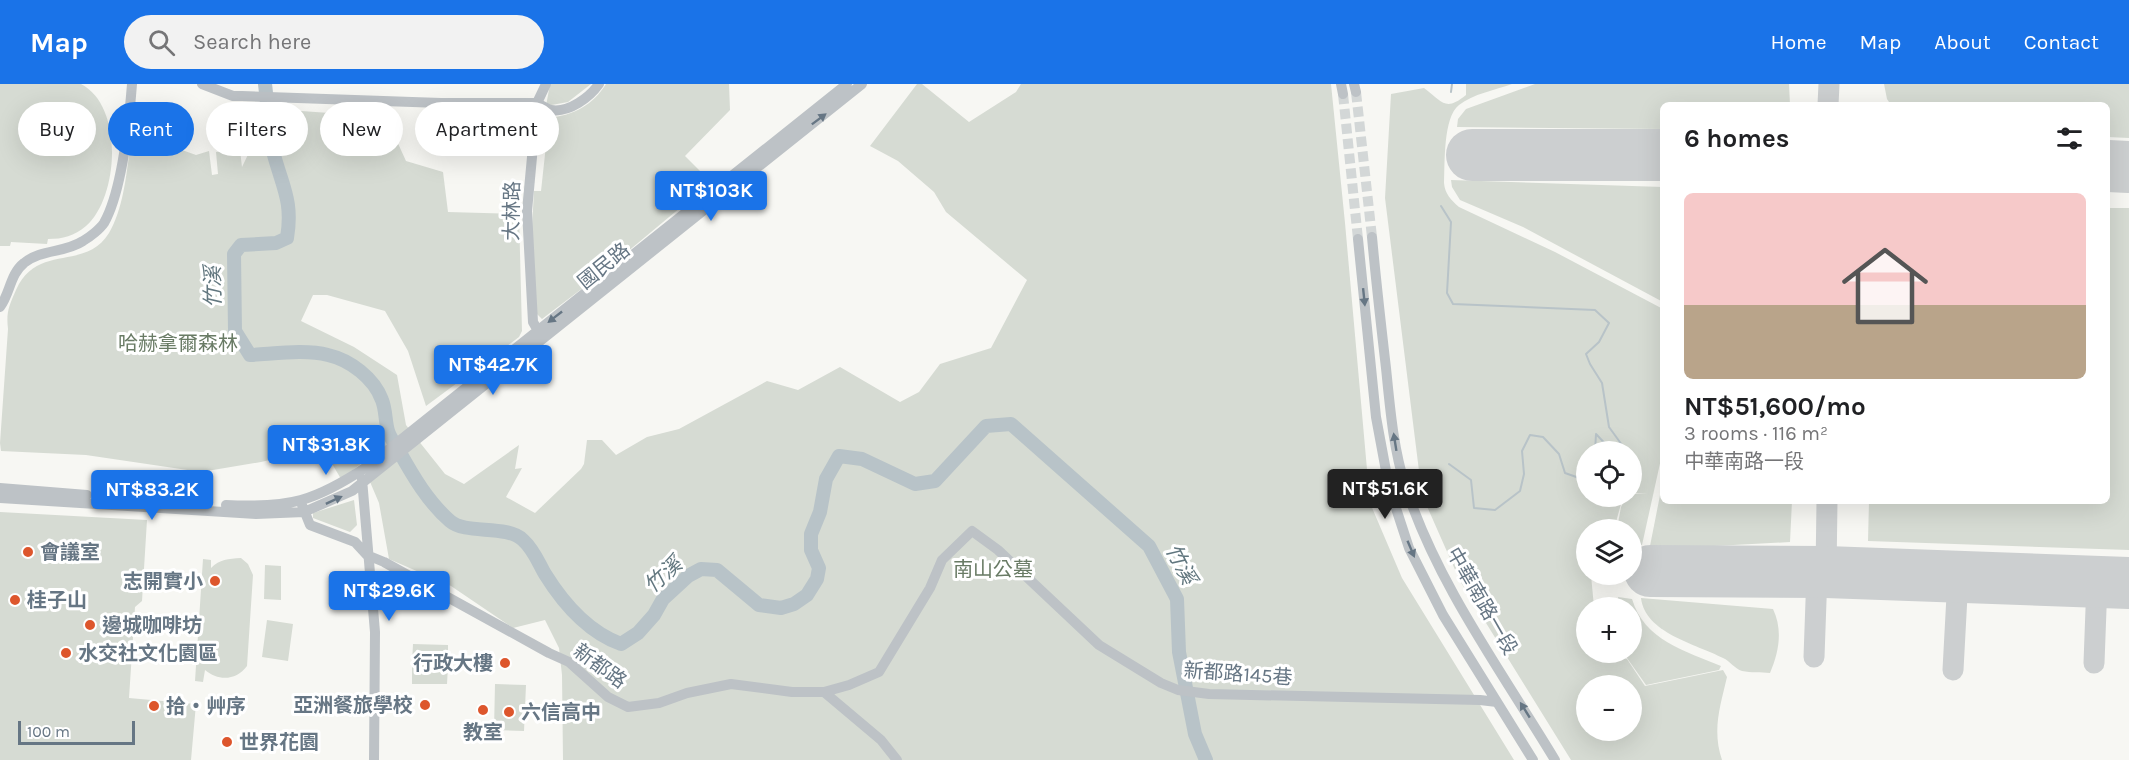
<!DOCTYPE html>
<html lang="en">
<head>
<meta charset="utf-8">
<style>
	body { margin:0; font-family:Karla,"Noto Sans TC",sans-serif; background:#f2f2f2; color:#202124; height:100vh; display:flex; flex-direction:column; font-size:22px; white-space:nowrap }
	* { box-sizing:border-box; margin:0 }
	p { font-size:20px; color:#757577 }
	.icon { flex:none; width:33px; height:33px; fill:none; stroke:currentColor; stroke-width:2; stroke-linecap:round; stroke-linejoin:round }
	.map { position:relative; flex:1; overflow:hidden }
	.side { position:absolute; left:1660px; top:18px; width:450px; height:402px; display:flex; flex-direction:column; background:#fff; border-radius:9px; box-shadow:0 6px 24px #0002 }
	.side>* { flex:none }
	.hud { position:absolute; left:18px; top:18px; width:570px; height:54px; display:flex; gap:12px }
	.tools { position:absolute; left:1576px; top:357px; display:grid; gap:12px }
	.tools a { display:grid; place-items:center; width:66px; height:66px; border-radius:50%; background:#fff; box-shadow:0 6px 24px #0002; font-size:30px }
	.scale { position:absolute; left:18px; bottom:15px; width:117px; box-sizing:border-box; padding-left:6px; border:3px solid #667684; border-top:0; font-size:16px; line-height:21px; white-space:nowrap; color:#667684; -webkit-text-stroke:4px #fff; paint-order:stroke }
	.price { position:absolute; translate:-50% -51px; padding:0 14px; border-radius:6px; background:#1a73e8; color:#fff; font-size:20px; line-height:39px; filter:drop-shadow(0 2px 3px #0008) }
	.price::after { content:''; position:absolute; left:50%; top:36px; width:18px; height:14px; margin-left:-9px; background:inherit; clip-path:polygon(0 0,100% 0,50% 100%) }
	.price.active { background:#222; color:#fff }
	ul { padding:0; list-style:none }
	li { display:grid; align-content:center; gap:12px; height:318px; padding:0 24px }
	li+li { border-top:2px solid #e0e0e0 }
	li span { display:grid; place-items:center; height:186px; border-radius:9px; color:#555 }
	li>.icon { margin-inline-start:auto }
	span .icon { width:108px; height:108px; fill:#fffc; stroke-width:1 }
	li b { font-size:26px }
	h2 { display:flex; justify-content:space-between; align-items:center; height:72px; padding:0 24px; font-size:26px }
	.chip { padding:0 21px; border-radius:27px; background:#fff; box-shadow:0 6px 24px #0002; font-size:21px; line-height:54px }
	.chip.active { background:#1a73e8; color:#fff }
	header { display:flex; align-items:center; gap:36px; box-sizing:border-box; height:84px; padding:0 30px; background:#1a73e8; color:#fff }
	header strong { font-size:28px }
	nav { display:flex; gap:33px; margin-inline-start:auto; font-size:21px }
	.search { width:420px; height:54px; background:#f2f2f2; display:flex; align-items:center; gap:15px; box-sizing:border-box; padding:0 21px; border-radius:33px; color:#757577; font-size:22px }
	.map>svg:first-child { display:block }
</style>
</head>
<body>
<header>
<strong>Map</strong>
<div class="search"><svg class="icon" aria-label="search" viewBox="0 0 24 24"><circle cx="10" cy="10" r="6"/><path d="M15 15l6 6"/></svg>Search here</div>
<nav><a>Home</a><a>Map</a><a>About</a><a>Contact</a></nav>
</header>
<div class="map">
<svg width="2129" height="676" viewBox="0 0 2129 676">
	<rect width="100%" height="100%" fill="#f7f7f3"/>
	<path fill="#d6dbd3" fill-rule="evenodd" d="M0 0H81C124 22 119 113 86 142 74 152 63 155 48 155L47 160 11 158 10 162H0Z
		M550 0H591L568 18 546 22Z
		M606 0H729L730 26 685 72 711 98 596 194 542 235 535 228 531 161 534 107H541L549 34C574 31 593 21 606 0Z
		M917 0H922L969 38 1016 8 1021 0H1331L1345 139 1370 419 1402 494 1514 676H563L562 591 559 564 545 536 513 544 451 502 389 475 379 419 362 379 341 395 327 371 312 366 261 378 201 388 86 371 1 367 0 359 8 245C6 228 9 222 16 206 38 158 85 188 109 149 123 125 126 93 130 65 130 58 130 45 133 38 138 27 150 27 161 25L183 45 182 66 196 71 209 67 212 91 218 90 216 68 240 66 242 83 257 52 287 26 386 33 406 77 443 88 448 128 519 130 522 247 519 253 426 322 408 267 385 227 327 211H313L301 237 354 263 397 291 406 341 445 390 464 400 519 361 515 385 522 384 506 413 535 429 581 385 584 380 587 356H602L616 371 647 353 679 345 767 297 798 306 840 283 900 318 919 308 940 280 991 264 1027 196 946 128 934 108 898 77 870 62Z
		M1466 0H1512C1495 6 1473 10 1459 21 1443 33 1445 79 1444 99 1445 110 1451 116 1459 123L1555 168 1663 225V366L1642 461H1632V446L1617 445 1621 423 1626 413 1632 412V410L1647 409H1632V368H1587V412L1623 413 1614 445 1587 446V490L1591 491 1594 523 1587 524V568L1605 569 1627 575 1645 602 1723 586 1727 593C1720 623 1712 646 1722 676H1571L1460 497 1422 411 1385 114 1391 10 1424 4C1443 18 1445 28 1466 11ZM1587 602H1632V646H1587Z
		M1535 0H1789L1790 21H1664L1663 45 1457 43 1458 35 1466 25Z
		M1884 0H2129V54L2108 53V21H1891L1887 15Z
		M1451 96 1663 103V218L1523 143 1460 116 1452 103Z
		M2108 124H2129V466L1868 457 1869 417H2108Z
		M1663 396 1664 417H1792L1790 458 1696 463 1650 462Z
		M354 416 357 441 350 448 313 434V429Z
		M0 428 147 436 142 517 135 523 129 614 196 620 191 676H0Z
		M241 474 248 480 253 491 247 582C236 597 218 597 205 586L203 598 195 597 203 475 211 476V484C220 475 228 475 241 474Z
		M265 481 281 482V516L264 515Z
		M1618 513 1632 515C1644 556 1685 567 1721 582L1719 586 1646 601 1627 574 1626 569 1632 568V524L1619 523Z
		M1641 514 1773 525C1783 546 1779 568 1770 589 1761 588 1751 589 1742 587 1735 585 1730 577 1723 574 1696 560 1645 549 1641 514Z
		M267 536 293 540 288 577 262 573Z
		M413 560 448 561V579H412Z
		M412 581 448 582 447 600H412Z
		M495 600 526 601 524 647 494 646Z"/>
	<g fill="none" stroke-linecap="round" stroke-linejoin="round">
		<path stroke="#b8c3c8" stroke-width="2" d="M1451 8 1452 0
			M1441 122 1451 138 1447 209 1453 220 1595 226 1609 239 1599 258 1586 270 1590 280 1602 299 1609 343 1622 361 1615 368
			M1595 368 1596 350 1613 368
			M1449 380 1471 396 1474 424 1495 426 1520 407 1524 390 1522 367 1530 351 1543 353 1559 370 1565 389 1582 395 1587 390"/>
		<path stroke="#b8c3c8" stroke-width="14" d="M265 0C268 23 268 49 274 71 283 104 293 118 287 154L276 159 241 161 234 170 235 247 250 271C273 270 305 265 328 271 350 276 374 294 382 316 386 326 385 337 388 347 390 354 396 361 399 367 413 392 428 418 450 437 466 451 506 440 523 456 534 466 538 478 545 490 563 519 588 548 621 560L638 549 654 531 663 515 675 504 688 492 701 485 717 486 759 521 781 524 794 520 807 511 817 495 819 484 811 466V450L820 428 826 395 839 372 862 375 915 400 935 397 986 342 1011 340 1149 462 1177 515 1179 568 1195 650 1206 676"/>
		<path stroke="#cccfd0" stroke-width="21" d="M1828 21 1829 0
			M1826 488 1827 417
			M1814 573 1817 489
			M2094 579 2097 498
			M1953 586 1958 493"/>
		<path stroke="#cccfd0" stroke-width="52" d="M1472 71H1664
			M2108 82 2129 83
			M1650 487 1826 488 2129 499"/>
		<path stroke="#d3d7d7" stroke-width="10" stroke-dasharray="10 5" stroke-linecap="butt" d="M1356 8 1372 153
			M1343 10 1358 155"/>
		<path stroke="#bdc2c6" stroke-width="10" d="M202 0 233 12H242L441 19H537C541 21 547 25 551 26 569 29 590 13 599 0
			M1341 0 1343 10
			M1354 0 1356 8
			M1372 153C1376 197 1381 241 1386 284 1390 323 1393 363 1405 401 1437 500 1502 588 1555 676
			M1358 155 1376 333 1389 403 1409 464 1443 531 1533 676
			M0 223C10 210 10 190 24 179 41 165 65 169 83 157 90 153 100 145 104 139 122 107 129 38 132 0
			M541 252 533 238 527 127 537 19 546 0
			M362 395 375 548 374 676
			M0 404 87 411
			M0 414 256 430 304 428 352 407 862 0
			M226 421C290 424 314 418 368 382L847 0
			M302 421 310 441 355 458 367 471 384 478 549 569 569 578 608 613 628 623 659 619 687 609 731 600 792 608H824L881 656 897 676
			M824 608 849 601 879 588 930 504 942 476 972 447 998 466 1099 561 1161 599 1178 606 1209 610 1480 616 1497 618"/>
	</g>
	<defs><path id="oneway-solid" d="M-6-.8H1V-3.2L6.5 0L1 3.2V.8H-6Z" transform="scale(1.5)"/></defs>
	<g fill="#667684">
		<use href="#oneway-solid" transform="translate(819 35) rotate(-37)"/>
		<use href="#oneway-solid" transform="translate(1364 213) rotate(84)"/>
		<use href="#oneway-solid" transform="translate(555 233) rotate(142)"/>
		<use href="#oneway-solid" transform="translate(1395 358) rotate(-99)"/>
		<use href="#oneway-solid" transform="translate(334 416) rotate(-25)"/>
		<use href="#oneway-solid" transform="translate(1411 465) rotate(67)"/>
		<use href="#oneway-solid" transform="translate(1525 626) rotate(-122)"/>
	</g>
	<g fill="#dd562c" stroke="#fff" stroke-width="2">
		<circle cx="28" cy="468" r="6"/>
		<circle cx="215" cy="497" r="6"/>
		<circle cx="15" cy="516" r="6"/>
		<circle cx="90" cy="541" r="6"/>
		<circle cx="66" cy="569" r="6"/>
		<circle cx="505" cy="579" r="6"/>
		<circle cx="425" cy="621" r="6"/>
		<circle cx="154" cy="622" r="6"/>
		<circle cx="483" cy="626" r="6"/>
		<circle cx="509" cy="628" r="6"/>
		<circle cx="227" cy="658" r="6"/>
	</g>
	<g text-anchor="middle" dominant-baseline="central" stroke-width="6" stroke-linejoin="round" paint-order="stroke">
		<g font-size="20" fill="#667684" stroke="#fff">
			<text transform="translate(512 127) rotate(-89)">大林路</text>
			<text transform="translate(604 182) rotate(-39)">國民路</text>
			<text transform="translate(1482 517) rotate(60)">中華南路一段</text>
			<text transform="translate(600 582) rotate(36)">新都路</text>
			<text transform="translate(1238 590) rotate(4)">新都路145巷</text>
		</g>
		<g font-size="20" fill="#697b65" stroke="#fff">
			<text x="178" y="259">哈赫拿爾森林</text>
			<text x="993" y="485">南山公墓</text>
		</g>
		<g font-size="20" font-weight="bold" fill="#667684" stroke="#fff" text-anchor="start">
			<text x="40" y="468">會議室</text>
			<text x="203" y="497" text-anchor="end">志開實小</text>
			<text x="27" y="516">桂子山</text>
			<text x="102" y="541">邊城咖啡坊</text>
			<text x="78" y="569">水交社文化園區</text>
			<text x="493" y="579" text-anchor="end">行政大樓</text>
			<text x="413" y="621" text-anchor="end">亞洲餐旅學校</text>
			<text x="166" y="622">拾・艸序</text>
			<text x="521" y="628">六信高中</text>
			<text x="483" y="648" text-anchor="middle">教室</text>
			<text x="239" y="658">世界花園</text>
		</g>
		<g font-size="21" font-style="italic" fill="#62777f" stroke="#fff">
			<text transform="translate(213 203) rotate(-91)">竹溪</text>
			<text transform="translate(1181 480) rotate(63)">竹溪</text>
			<text transform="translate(663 491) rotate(-42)">竹溪</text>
		</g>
	</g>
</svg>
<div class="tools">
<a><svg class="icon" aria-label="locate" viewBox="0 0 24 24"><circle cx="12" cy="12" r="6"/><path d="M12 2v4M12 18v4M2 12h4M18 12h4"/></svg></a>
<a><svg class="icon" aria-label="layers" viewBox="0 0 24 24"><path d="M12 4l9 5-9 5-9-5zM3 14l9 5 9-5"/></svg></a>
<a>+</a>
<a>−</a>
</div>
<div class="scale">100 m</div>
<b class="price" style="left:711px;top:138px">NT$103K</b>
<b class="price" style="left:493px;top:312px">NT$42.7K</b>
<b class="price" style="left:326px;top:392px">NT$31.8K</b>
<b class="price active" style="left:1385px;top:436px">NT$51.6K</b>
<b class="price" style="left:152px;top:437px">NT$83.2K</b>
<b class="price" style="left:389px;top:538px">NT$29.6K</b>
<div class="hud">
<a class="chip">Buy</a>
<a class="chip active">Rent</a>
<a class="chip">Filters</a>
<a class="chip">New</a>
<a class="chip">Apartment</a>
</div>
<section class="side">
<h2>6 homes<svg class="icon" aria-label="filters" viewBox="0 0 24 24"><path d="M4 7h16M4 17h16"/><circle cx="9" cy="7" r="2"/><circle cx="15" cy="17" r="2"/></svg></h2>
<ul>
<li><span style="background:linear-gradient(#f6c9c9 60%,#b9a48a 0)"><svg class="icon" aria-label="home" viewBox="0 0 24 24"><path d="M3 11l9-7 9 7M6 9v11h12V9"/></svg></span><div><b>NT$51,600/mo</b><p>3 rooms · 116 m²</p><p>中華南路一段</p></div></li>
</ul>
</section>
</div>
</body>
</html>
